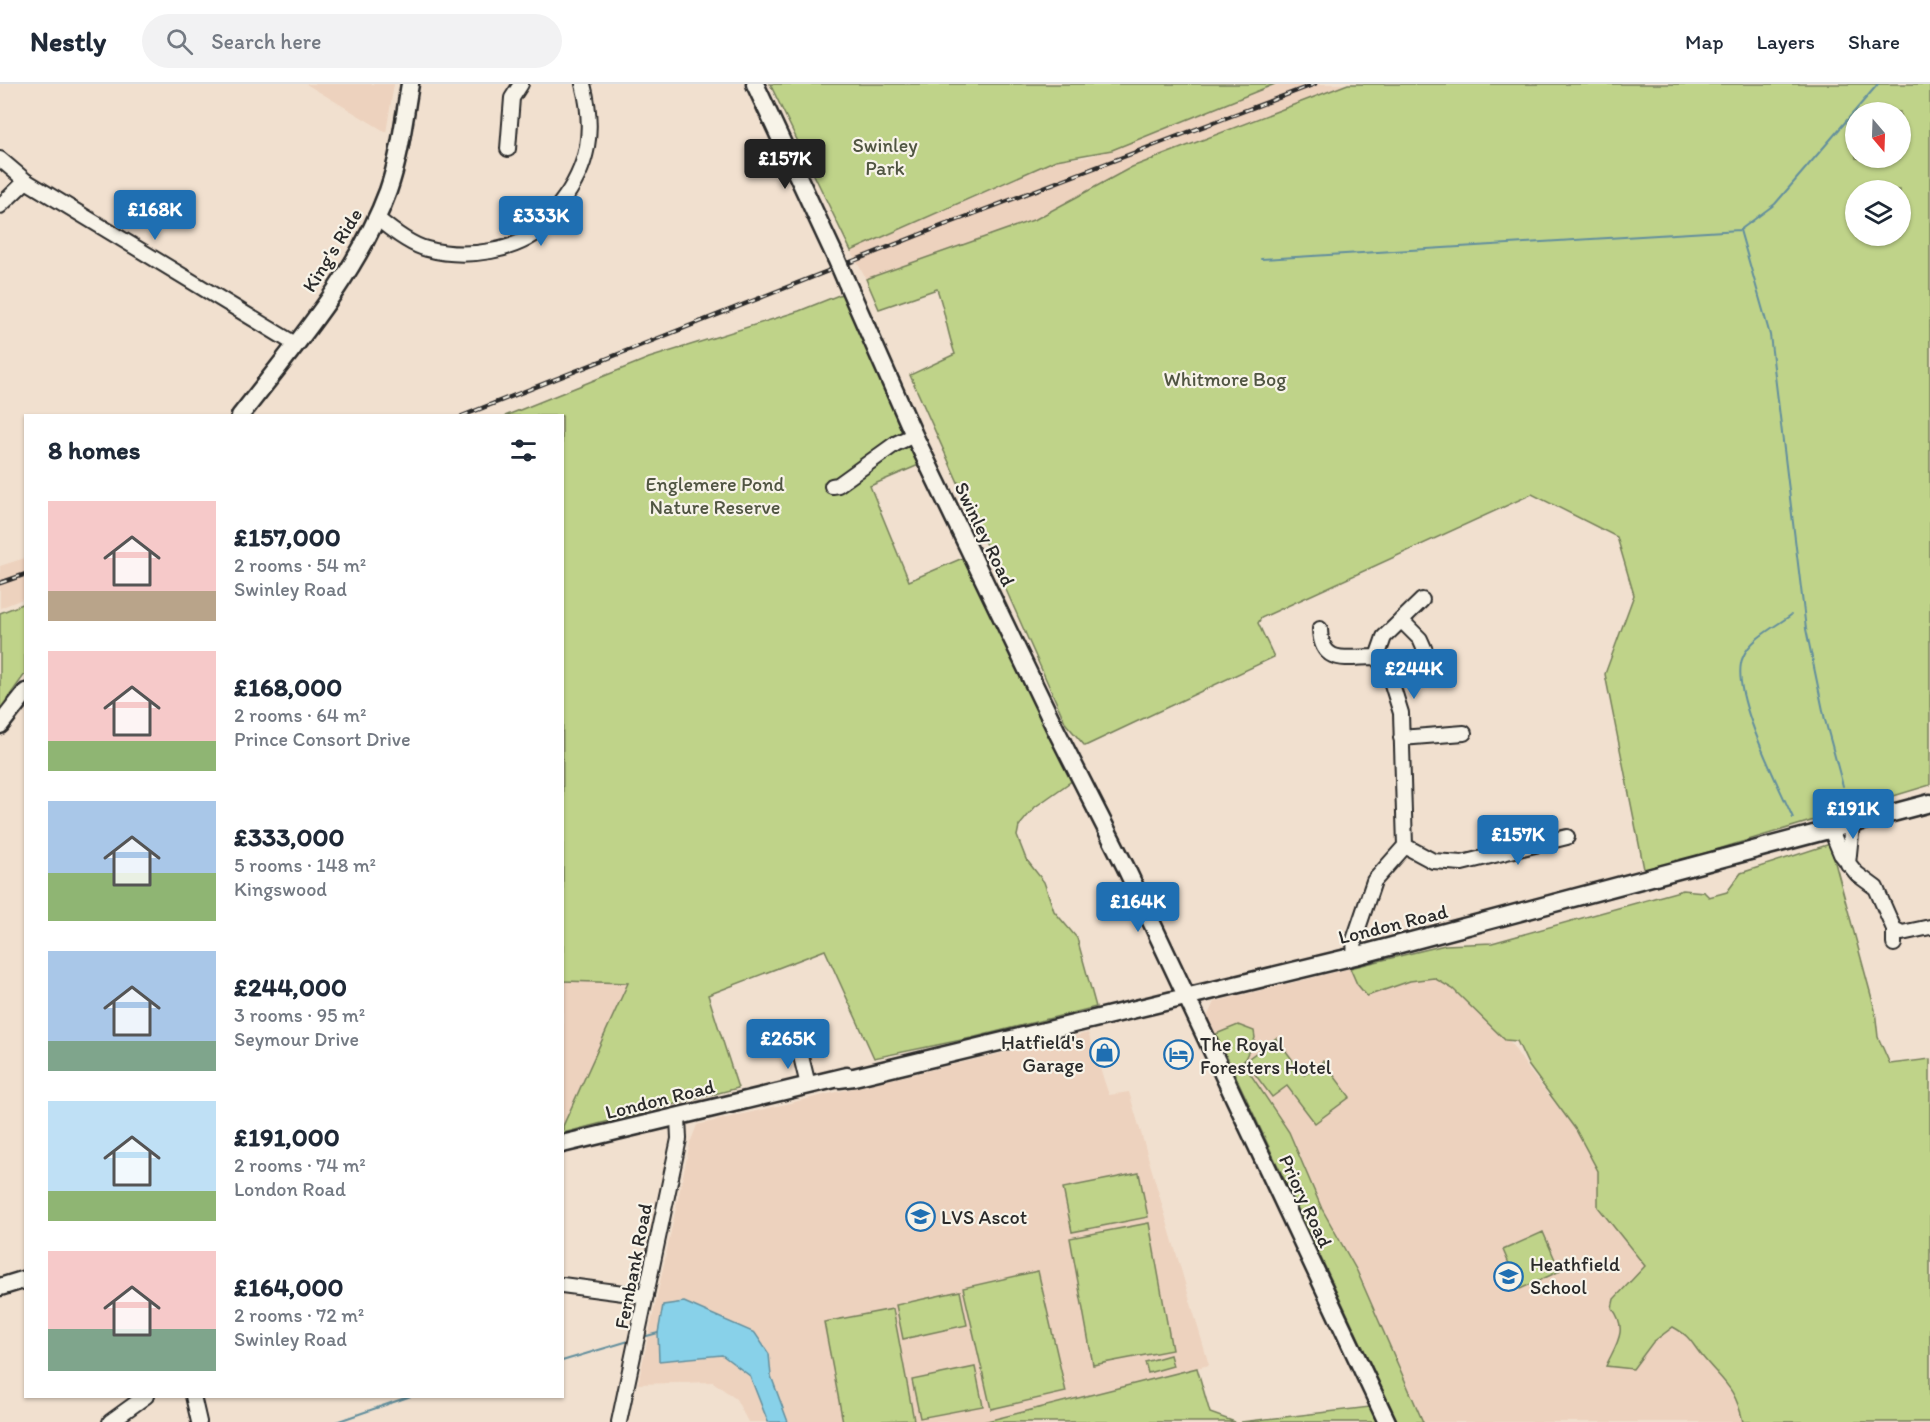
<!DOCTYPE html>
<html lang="en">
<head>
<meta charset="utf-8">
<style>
	body { margin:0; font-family:Itim,sans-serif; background:#f2f2f3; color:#1f2937; height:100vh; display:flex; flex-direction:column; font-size:22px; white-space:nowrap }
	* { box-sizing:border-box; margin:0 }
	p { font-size:20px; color:#747a83 }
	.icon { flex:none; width:33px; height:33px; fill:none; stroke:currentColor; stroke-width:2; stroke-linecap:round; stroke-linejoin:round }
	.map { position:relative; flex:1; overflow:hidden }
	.details { position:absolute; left:24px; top:330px; width:540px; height:984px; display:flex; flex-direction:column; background:#fff; border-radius:0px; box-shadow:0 2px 4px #0004 }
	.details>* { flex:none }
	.needle { width:39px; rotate:161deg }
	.fabs { position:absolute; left:1845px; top:18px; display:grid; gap:12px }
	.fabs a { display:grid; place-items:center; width:66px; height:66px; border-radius:50%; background:#fff; box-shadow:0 2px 4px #0004; font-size:30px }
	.price { position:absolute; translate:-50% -51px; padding:0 14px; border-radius:6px; background:#1f6fb2; color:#fff; font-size:20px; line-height:39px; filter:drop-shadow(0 2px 3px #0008) }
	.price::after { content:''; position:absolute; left:50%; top:36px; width:18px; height:14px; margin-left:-9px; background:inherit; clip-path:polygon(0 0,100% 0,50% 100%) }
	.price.current { background:#222; color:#fff }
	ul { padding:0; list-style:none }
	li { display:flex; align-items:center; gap:18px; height:150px; padding:0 24px }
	li span { display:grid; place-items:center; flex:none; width:168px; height:120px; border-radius:0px; color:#555 }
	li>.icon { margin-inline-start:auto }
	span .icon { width:72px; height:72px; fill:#fffc; stroke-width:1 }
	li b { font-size:26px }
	h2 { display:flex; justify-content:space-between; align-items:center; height:72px; padding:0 24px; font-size:26px }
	header { display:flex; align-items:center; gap:36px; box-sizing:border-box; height:84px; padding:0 30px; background:#fff; border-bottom:2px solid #e0e1e3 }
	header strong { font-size:28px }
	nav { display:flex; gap:33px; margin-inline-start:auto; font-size:21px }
	.search { width:420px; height:54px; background:#f2f2f3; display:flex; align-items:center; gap:15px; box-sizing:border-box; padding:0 21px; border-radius:33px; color:#747a83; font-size:22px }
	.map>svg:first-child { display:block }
</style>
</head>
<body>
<header>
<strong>Nestly</strong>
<div class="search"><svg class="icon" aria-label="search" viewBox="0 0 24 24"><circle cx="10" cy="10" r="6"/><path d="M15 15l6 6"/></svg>Search here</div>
<nav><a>Map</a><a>Layers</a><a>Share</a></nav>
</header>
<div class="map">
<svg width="1930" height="1338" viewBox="0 0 1930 1338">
	<rect width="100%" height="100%" fill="#f1e0cf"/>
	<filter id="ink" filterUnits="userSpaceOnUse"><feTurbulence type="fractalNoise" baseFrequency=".0167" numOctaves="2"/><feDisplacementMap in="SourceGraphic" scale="12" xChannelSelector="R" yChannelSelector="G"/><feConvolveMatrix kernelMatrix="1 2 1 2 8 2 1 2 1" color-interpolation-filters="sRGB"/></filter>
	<g filter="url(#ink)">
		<path fill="#edd2be" d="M306 0H394L386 49V48Z
			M1277 0H1348L1132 83 1036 135 866 195 851 167 1056 76 1087 73 1117 64Z
			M25 474V514L0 524V482Z
			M1445 861 1529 986 1803 1338H1398L1207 933 1214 918Z
			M563 897 628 899 563 1042Z
			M1088 949 1109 1011 1129 1008 1209 1281 983 1338H748L736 1315 713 1298 638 1300 690 1059 697 1041Z"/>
		<path fill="#bfd389" stroke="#757f5a" stroke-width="1.5" fill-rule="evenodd" d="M770 0H1275L1112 66 1056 76 851 167Z
			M1348 0H1930V701L1649 786 1644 785 1605 590 1634 511 1617 453 1532 410 1261 534 1258 539 1274 573 1085 662 1066 640 910 291 955 270C947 248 945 227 937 205L879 225 866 195 1036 135 1132 83ZM1856 28H1900V74H1856ZM1856 106H1900V152H1856Z
			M844 209 921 380 870 402 909 497 965 473 1038 627 1076 694 1035 723 1019 742 1017 752 1026 775 1044 798 1054 827 1077 854 1096 923 971 954 874 974 825 866 708 911 738 1004 563 1049V1042L628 899 563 897 562 332H505L649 274 799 227Z
			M25 519V590L0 625V529Z
			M1830 760 1875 926 1878 953 1890 980 1930 975V1338H1743C1735 1302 1723 1298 1702 1272 1690 1257 1691 1253 1673 1243L1653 1258 1633 1285 1606 1282C1616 1260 1629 1246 1612 1224L1614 1215 1645 1182 1598 1123V1087L1576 1046 1529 982 1517 957 1505 956 1453 905 1434 894 1410 897 1367 912 1357 900 1350 884 1445 861 1492 859 1683 806 1704 808 1709 813 1727 808 1741 789Z
			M1238 941 1254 947 1255 954 1243 979 1289 1048 1322 1125 1357 1187 1423 1338H1398L1216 950Z
			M1276 954 1304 991 1323 977 1350 1013 1315 1039 1287 1002 1272 1013 1245 977Z
			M1139 1089 1148 1133 1072 1148 1063 1104Z
			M1149 1139 1172 1266 1093 1281 1070 1154Z
			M1543 1148 1560 1187 1520 1205 1503 1166Z
			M1038 1187 1066 1308 991 1325 963 1204Z
			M960 1207 967 1241 903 1255 896 1221Z
			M893 1225 914 1336 843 1338 824 1238Z
			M1170 1271 1173 1282 1148 1289 1145 1278Z
			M975 1283 983 1322 920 1334 912 1296Z
			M1197 1284 1210 1329 1235 1338H983Z
			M1370 1323 1377 1338H1241Z"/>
		<path fill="#88d1e9" stroke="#638f9d" stroke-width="1.5" d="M684 1218 755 1249 769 1270 771 1292 788 1338H768L750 1292 722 1271 659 1277 658 1249 663 1221Z"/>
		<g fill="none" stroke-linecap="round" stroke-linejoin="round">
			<path stroke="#638f9d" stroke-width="2" d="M1740 146 1770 251 1806 545 1825 636 1843 702
				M1261 175 1740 146 1775 120 1878 0
				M1791 531C1775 543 1751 554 1743 573 1728 605 1779 702 1793 734
				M643 1253 658 1249
				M562 1277 632 1256
				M336 1338 411 1312"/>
			<defs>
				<path id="minor" d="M508 65 512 14 521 0
					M0 75 26 97 295 260
					M0 122 26 97
					M377 134C390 145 411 161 427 165 464 175 520 169 547 139 552 133 555 126 560 120 589 83 595 46 583 0
					M832 402 838 401 895 360 914 351
					M1401 536 1420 555 1431 580
					M1320 545C1321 584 1351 572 1377 573
					M1377 573 1384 553 1422 516
					M1401 654 1464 649
					M1831 746 1841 770 1857 790 1876 804 1894 845 1902 849 1930 843
					M1405 762 1433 777 1462 779 1567 753
					M1848 780 1852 740
					M1894 845V860
					M1355 872 1354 856 1374 797 1405 762 1401 629 1391 597 1377 573
					M799 964 808 1001
					M562 1201 646 1212
					M193 1312 199 1338
					M110 1338 146 1312
					M619 1338 679 1055 678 1033"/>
				<path id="major" d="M755 0 836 174
					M846 197 914 351 1056 646 1125 782 1387 1338
					M240 332C294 262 357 191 388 107 400 73 404 35 410 0
					M0 641 26 608
					M839 995 854 993 1355 872 1930 719
					M562 1060 847 992
					M0 1203 26 1195"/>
			</defs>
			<use href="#minor" stroke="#2b2b2b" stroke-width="18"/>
			<use href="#major" stroke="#2b2b2b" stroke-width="21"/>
			<use href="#minor" stroke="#f7f3e8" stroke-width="14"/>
			<use href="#major" stroke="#f7f3e8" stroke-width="16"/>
			<defs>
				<path id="rail" d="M462 332 939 143 1315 0
					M0 499 26 490"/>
			</defs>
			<use href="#rail" stroke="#2b2b2b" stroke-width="4.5"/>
			<use href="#rail" stroke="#f7f3e8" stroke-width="2" stroke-dasharray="7" stroke-linecap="butt"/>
			<defs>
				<path id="major-bridge" d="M836 174 846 197"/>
			</defs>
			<use href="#major-bridge" stroke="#2b2b2b" stroke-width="21" stroke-linecap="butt"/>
			<use href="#major-bridge" stroke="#f7f3e8" stroke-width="16"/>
		</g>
	</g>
	<defs>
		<symbol id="shop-ring" viewBox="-11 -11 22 22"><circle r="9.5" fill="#f7f3e8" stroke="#1f6fb2" stroke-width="1.5"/><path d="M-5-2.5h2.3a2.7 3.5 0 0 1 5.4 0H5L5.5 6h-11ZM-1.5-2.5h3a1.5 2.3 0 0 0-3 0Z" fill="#1f6fb2"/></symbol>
		<symbol id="hotel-ring" viewBox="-11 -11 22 22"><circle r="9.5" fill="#f7f3e8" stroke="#1f6fb2" stroke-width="1.5"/><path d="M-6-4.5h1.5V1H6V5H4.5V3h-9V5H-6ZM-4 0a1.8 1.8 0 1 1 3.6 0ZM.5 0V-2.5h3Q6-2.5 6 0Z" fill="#1f6fb2"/></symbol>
		<symbol id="school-ring" viewBox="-11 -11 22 22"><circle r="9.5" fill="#f7f3e8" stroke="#1f6fb2" stroke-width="1.5"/><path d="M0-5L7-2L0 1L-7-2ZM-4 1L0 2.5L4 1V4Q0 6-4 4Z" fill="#1f6fb2"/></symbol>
	</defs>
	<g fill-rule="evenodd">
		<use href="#shop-ring" x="1088" y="952" width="33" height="33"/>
		<use href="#hotel-ring" x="1162" y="954" width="33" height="33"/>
		<use href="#school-ring" x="904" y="1116" width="33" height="33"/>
		<use href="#school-ring" x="1492" y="1176" width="33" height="33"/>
	</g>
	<g text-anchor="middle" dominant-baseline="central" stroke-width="4.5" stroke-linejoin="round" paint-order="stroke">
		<g font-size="20" fill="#505542" stroke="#f7f3e8">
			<text x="885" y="61">Swinley<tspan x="885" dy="23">Park</tspan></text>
			<text x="1225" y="295">Whitmore Bog</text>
			<text x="715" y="400">Englemere Pond<tspan x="715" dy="23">Nature Reserve</tspan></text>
		</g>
		<g font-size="20" fill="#2b2b2b" stroke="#f7f3e8">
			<text transform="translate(332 166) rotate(-58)">King's Ride</text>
			<text transform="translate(985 450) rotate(64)">Swinley Road</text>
			<text transform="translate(1393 840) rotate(-14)">London Road</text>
			<text transform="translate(660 1015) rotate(-14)">London Road</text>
			<text transform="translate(1306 1117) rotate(65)">Priory Road</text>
			<text transform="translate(633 1182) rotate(-79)">Fernbank Road</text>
		</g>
		<g font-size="20" fill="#2b2b2b" stroke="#f7f3e8" text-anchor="start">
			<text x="1084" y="958" text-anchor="end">Hatfield's<tspan x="1084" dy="23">Garage</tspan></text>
			<text x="1200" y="960">The Royal<tspan x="1200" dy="23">Foresters Hotel</tspan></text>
			<text x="941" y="1133">LVS Ascot</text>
			<text x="1530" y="1180">Heathfield<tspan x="1530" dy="23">School</tspan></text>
		</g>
	</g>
</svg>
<div class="fabs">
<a><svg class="needle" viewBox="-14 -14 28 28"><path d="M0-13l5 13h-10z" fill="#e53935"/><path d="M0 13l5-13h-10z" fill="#747a83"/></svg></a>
<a><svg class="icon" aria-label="layers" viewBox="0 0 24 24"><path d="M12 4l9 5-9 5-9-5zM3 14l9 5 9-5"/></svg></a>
</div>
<b class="price current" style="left:785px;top:106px">£157K</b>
<b class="price" style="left:155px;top:157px">£168K</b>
<b class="price" style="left:541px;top:163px">£333K</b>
<b class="price" style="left:1414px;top:616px">£244K</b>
<b class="price" style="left:1853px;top:756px">£191K</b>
<b class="price" style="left:1518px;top:782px">£157K</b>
<b class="price" style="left:1138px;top:849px">£164K</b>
<b class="price" style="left:788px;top:986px">£265K</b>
<section class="details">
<h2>8 homes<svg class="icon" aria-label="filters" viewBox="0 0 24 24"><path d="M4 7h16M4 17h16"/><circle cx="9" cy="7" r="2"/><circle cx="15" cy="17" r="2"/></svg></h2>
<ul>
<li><span style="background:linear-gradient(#f6c9c9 75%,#b9a48a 0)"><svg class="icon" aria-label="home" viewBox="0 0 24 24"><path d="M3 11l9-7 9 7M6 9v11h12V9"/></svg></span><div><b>£157,000</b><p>2 rooms · 54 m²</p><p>Swinley Road</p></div></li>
<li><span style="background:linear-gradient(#f6c9c9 75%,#8fb573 0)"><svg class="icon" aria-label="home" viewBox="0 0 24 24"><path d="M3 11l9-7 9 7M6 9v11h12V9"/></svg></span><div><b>£168,000</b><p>2 rooms · 64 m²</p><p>Prince Consort Drive</p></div></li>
<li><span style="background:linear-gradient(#a9c7e8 60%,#8fb573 0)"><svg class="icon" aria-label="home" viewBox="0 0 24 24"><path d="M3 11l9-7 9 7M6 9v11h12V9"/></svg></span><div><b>£333,000</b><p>5 rooms · 148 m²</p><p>Kingswood</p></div></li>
<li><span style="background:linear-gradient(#a9c7e8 75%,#7fa58c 0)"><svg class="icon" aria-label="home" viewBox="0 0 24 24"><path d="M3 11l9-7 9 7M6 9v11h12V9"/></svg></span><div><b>£244,000</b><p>3 rooms · 95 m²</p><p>Seymour Drive</p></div></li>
<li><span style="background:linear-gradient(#bfe0f5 75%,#8fb573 0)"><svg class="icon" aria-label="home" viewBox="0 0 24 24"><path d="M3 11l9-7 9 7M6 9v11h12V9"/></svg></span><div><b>£191,000</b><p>2 rooms · 74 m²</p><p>London Road</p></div></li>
<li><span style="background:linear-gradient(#f6c9c9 65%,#7fa58c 0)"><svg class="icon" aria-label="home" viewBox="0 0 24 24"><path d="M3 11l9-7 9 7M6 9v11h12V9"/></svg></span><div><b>£164,000</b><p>2 rooms · 72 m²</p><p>Swinley Road</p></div></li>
</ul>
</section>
</div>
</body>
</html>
